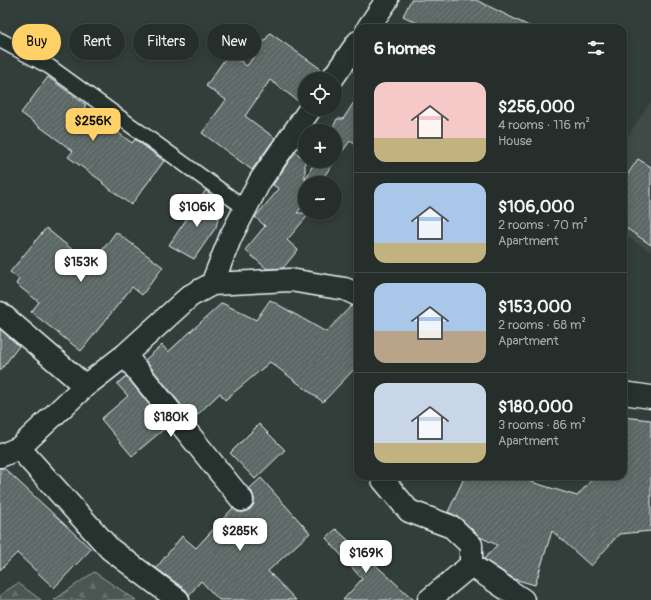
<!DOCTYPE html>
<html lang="en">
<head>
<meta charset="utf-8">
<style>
	body { margin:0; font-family:Pangolin,sans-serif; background:#323a37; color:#f1f3f6; height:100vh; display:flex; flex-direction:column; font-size:15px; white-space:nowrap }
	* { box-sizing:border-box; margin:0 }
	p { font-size:13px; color:#a4a8a9 }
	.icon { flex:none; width:22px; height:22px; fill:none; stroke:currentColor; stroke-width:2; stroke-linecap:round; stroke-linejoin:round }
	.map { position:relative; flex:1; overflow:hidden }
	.drawer { position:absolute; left:354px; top:24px; width:273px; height:456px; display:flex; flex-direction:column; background:#262e2b; border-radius:12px; box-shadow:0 2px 10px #0003,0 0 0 1px #424a47 }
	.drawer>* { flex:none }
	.top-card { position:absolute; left:12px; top:24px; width:282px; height:36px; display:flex; gap:8px }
	.tools { position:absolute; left:298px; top:72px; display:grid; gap:8px }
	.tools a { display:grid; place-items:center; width:44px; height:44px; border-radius:50%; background:#262e2b; box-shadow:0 2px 10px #0003,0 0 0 1px #424a47; font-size:20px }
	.price { position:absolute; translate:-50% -34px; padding:0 9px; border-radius:8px; background:#fff; color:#222; font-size:13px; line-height:26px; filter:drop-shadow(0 1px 2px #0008) }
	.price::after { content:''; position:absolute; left:50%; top:24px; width:12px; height:9px; margin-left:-6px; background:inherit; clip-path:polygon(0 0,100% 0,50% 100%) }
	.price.selected { background:#ffd166; color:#111 }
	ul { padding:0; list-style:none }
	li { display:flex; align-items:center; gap:12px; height:100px; padding:0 20px }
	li+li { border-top:1px solid #424a47 }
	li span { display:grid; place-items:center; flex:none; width:112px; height:80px; border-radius:12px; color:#555 }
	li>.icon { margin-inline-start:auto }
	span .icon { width:48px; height:48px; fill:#fffc; stroke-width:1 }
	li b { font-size:17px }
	h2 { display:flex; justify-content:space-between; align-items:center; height:48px; padding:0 20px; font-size:17px }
	.chip { padding:0 14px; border-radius:18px; background:#262e2b; box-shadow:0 2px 10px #0003,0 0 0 1px #424a47; font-size:14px; line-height:36px }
	.chip.selected { background:#ffd166; color:#111 }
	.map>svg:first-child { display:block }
</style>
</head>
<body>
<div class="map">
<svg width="651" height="600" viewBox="0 0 651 600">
	<defs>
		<pattern id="forest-firs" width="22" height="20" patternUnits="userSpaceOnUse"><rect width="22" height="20" fill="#495651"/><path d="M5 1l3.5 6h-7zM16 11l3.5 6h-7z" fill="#636f6b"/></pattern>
		<pattern id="building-hatch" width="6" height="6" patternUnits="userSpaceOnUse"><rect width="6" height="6" fill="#5c6865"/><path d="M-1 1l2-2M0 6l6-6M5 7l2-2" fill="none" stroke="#737e7c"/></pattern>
	</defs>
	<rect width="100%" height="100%" fill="#323e39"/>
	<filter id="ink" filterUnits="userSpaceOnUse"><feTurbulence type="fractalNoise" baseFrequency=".025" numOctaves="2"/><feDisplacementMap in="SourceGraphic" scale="8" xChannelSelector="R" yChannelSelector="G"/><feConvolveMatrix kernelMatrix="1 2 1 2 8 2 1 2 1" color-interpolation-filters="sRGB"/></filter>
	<g filter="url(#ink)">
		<path fill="#3f4b46" d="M651 101V252L623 234V143Z"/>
		<path fill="url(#forest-firs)" stroke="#98a4a4" d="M94 572 136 600H54Z
			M18 583 41 600H0V595Z"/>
		<path fill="url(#building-hatch)" stroke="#e8f1f8" d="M411 0H476L533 28H427L403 16Z
			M270 33 321 69 314 79H305V91L298 101 270 80 245 116 275 138 252 170 202 133 226 100 206 86 229 53 247 66Z
			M48 77 86 105 84 107 132 143 135 139 164 161 131 205 102 183 103 182 68 157 73 151 21 113Z
			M358 96V146L350 141 319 183H305V202L297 213H310L287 240 298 250 283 268 267 269 245 250 265 226 255 217 279 189 273 185 295 152 305 159V180L315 161H335V131H331L337 119H343Z
			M638 159 651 167V245L623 226V181Z
			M206 190 208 192 216 208 218 219 216 227 194 259 169 245Z
			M46 228 91 265 116 232 163 267 142 295 132 287 81 351 31 312 39 302 16 284 19 279 10 272Z
			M270 300 326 332 351 306 358 307V365L323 402 270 362 225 400 220 393 196 416 190 409 187 412 145 360 162 345 168 352 222 303 256 320Z
			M0 329 19 346 0 371Z
			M126 376 168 428 165 430 164 429 132 456 101 419 128 396 117 384Z
			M623 417 651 420V531L619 534 591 566 552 531 535 585 514 579 484 559 497 545 480 537 460 518 448 512 465 476H512L577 496 595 476H623Z
			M259 424 285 450 255 479 230 453Z
			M0 468H4L91 549 54 588 17 553 0 570Z
			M261 478 310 533 268 571 296 600H219L201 581 189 595 186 590 156 568 182 536 196 548 233 508 238 512H244L250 509 254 504V498L252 492 249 489Z
			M336 529 414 600H343L362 579 326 538Z"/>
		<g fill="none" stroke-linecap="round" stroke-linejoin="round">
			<defs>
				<path id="service" d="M0 40 50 67 245 208"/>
				<path id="minor" d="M368 28 387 0
					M332 79 358 42
					M212 284 231 236 260 181 310 109
					M0 313 85 386
					M125 355 242 500
					M623 393 651 397
					M19 448 110 549 178 600
					M0 456 19 448 85 386 125 355 190 296 212 284 290 280 345 289 358 295
					M387 476 383 480 409 511 452 527 471 545V565L429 600
					M471 565 523 600"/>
			</defs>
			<use href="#service" stroke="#e8f1f8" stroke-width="17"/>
			<use href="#minor" stroke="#e8f1f8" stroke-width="25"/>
			<use href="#service" stroke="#26332d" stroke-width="14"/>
			<use href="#minor" stroke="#26332d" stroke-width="22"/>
		</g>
	</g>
</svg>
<div class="tools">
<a><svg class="icon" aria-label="locate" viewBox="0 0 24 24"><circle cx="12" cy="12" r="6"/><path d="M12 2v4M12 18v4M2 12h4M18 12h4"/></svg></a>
<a>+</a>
<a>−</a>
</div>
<b class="price selected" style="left:93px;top:142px">$256K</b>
<b class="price" style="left:197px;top:228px">$106K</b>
<b class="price" style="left:81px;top:283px">$153K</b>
<b class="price" style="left:171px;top:438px">$180K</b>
<b class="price" style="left:240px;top:552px">$285K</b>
<b class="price" style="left:366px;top:574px">$169K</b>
<div class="top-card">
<a class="chip selected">Buy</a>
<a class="chip">Rent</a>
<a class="chip">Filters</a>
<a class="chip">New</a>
</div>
<section class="drawer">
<h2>6 homes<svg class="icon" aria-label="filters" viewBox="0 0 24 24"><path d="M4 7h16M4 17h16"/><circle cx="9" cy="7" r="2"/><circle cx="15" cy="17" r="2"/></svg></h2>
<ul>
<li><span style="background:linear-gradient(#f6c9c9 70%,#c2b280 0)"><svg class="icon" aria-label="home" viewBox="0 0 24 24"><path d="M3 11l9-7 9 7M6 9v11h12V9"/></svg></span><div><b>$256,000</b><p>4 rooms · 116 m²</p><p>House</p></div></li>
<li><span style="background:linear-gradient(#a9c7e8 75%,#c2b280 0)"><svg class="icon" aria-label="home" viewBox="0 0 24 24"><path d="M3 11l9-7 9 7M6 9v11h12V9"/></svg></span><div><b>$106,000</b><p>2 rooms · 70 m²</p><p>Apartment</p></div></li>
<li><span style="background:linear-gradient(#a9c7e8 60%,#b9a48a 0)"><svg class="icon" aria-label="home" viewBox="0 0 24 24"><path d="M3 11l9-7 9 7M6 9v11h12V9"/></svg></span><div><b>$153,000</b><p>2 rooms · 68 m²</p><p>Apartment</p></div></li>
<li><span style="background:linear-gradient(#c9d6e8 75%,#c2b280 0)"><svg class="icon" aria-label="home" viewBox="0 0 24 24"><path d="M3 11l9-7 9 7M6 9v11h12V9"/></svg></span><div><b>$180,000</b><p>3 rooms · 86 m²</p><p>Apartment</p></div></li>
</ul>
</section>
</div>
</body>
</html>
